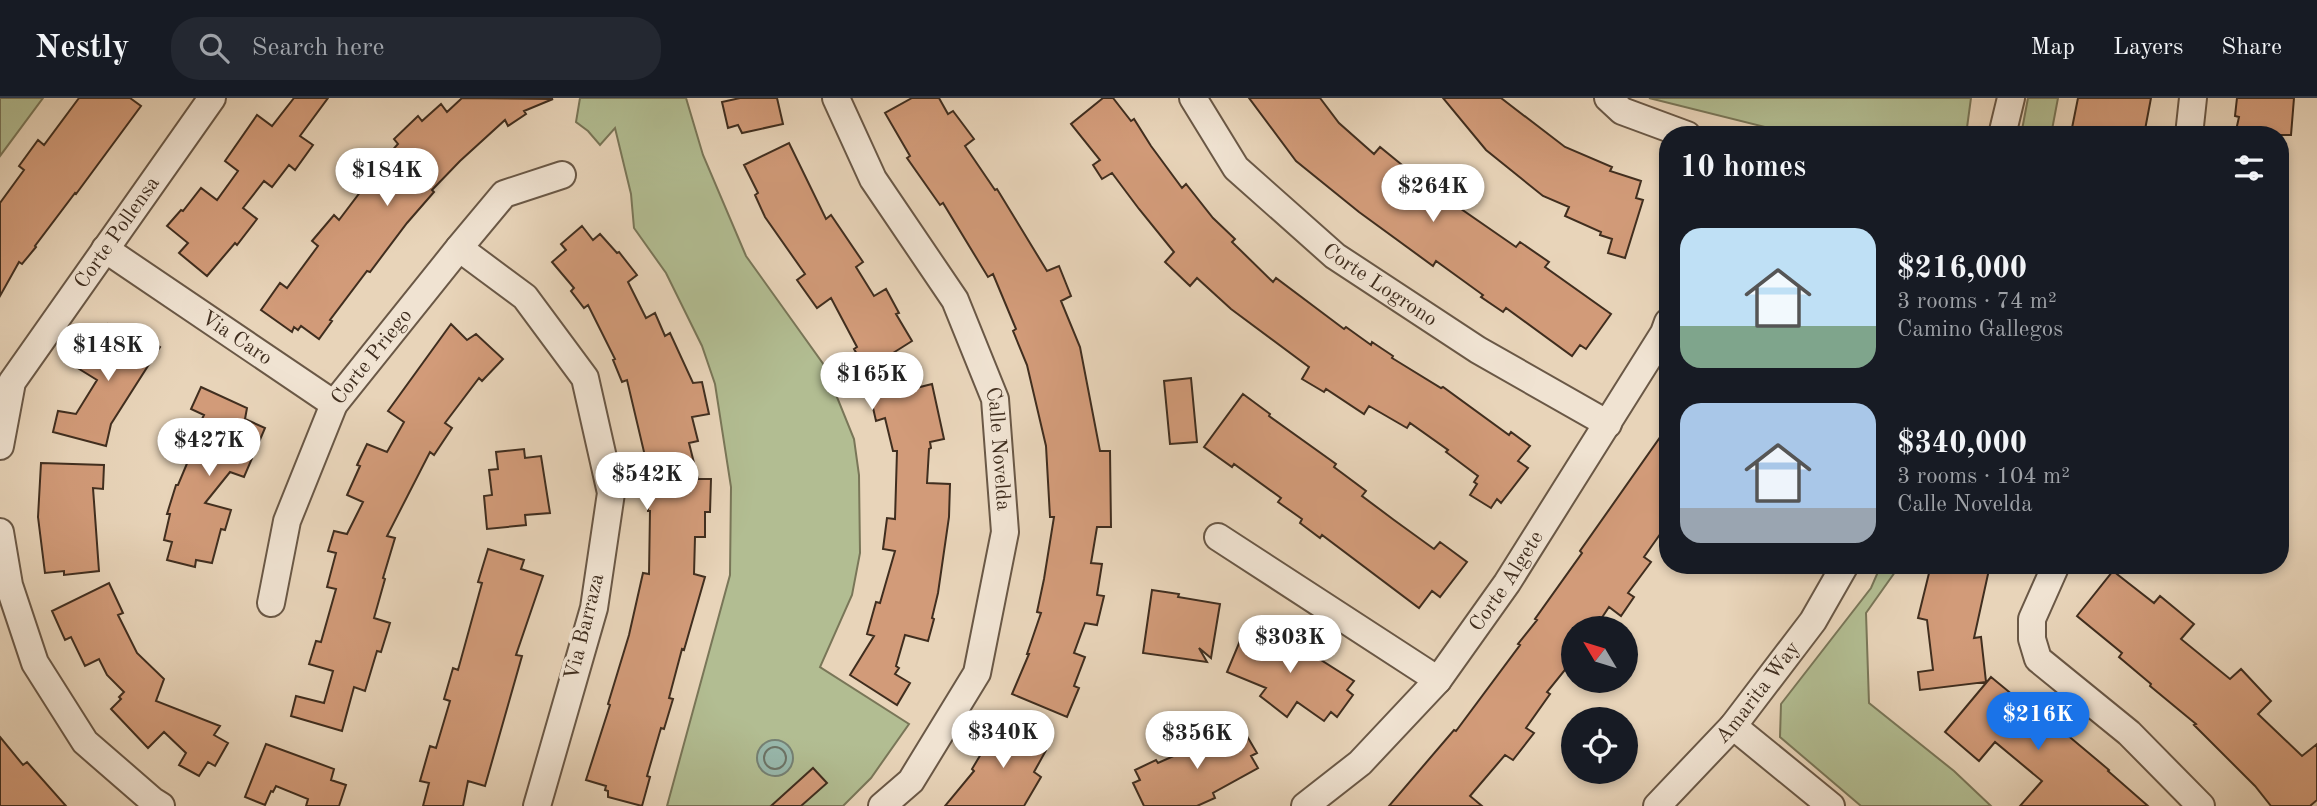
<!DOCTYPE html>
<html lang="en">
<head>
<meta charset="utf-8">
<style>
	body { margin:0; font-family:"Old Standard TT",serif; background:#242831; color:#f1f3f6; height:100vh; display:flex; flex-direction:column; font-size:26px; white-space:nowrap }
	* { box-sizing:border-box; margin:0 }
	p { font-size:23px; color:#9ea1a6 }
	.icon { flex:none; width:38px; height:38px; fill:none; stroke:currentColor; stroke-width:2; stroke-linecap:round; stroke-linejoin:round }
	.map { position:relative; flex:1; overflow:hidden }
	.details { position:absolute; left:1659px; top:28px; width:630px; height:448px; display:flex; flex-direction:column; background:#171b24; border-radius:28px; box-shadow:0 4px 10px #0003 }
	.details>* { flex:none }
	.needle { width:46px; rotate:308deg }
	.fabs { position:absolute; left:1561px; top:518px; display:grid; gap:14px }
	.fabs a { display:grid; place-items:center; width:77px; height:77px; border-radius:50%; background:#171b24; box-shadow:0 4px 10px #0003; font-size:35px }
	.price { position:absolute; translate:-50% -60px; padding:0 16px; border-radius:24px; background:#fff; color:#222; font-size:23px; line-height:46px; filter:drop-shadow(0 2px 4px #0008) }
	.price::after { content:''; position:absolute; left:50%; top:42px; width:21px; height:16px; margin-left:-10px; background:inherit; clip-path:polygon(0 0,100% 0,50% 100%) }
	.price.selected { background:#1a73e8; color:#fff }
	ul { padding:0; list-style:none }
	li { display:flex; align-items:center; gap:21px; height:175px; padding:0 21px }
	li span { display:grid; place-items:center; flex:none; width:196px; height:140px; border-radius:21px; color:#555 }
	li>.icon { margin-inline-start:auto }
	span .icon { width:84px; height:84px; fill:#fffc; stroke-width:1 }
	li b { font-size:30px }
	h2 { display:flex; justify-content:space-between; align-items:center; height:84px; padding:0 21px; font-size:30px }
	header { display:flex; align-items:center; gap:42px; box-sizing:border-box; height:98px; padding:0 35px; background:#171b24; border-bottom:2px solid #363941 }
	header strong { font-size:33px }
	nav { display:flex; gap:38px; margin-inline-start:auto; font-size:24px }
	.search { width:490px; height:63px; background:#242831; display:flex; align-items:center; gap:18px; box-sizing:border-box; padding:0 24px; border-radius:28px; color:#9ea1a6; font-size:26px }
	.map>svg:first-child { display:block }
</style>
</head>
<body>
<header>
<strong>Nestly</strong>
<div class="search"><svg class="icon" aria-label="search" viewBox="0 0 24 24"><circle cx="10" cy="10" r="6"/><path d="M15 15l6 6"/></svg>Search here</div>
<nav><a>Map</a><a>Layers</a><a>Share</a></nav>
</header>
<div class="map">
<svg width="2317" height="708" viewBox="0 0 2317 708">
	<rect width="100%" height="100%" fill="#e8d4b9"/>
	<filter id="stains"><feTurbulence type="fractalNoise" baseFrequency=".00286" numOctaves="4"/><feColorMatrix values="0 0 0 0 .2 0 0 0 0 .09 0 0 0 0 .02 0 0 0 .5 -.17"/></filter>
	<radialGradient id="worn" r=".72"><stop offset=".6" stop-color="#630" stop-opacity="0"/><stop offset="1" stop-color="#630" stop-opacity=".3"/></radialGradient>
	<path fill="#b2bd92" stroke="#797658" stroke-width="2" d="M0 0H43L0 58Z
		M580 0H686L703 57 746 158 824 267 854 341 859 377 860 455 852 497 820 569 909 626 871 680 843 708H667L730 477 731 389 715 286 702 248 666 175 634 130 631 96 615 30 600 47 588 33 576 24Z
		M1649 0H1971L1966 37H1797Z
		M2028 0H2058L2051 37H2021Z
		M1881 467H1900L1866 515 1869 605 1954 673 1991 708H1861L1780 639 1781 606 1871 490Z"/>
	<path fill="#98b8ac" stroke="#758174" stroke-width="2" d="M757 660a18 18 0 1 1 36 0a18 18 0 1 1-36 0Z"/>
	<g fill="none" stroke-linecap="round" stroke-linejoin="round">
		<path stroke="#6c7366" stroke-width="2" d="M764 660a11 11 0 1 1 22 0a11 11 0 1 1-22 0Z"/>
	</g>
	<path fill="#d29b79" stroke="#402e1f" stroke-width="2" d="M79 0H130L141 8 76 96 75 95 35 148 36 149 22 166 19 164 0 198V105L24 72 19 68 38 42 44 47Z
		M294 0H328L300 38 313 47 295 72 289 67 272 89 264 83 243 110 257 121 237 147 235 145 207 178 179 155 188 145 167 128 181 112 183 113 201 90 217 102 238 73 225 63 257 17 272 28Z
		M462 0 553 1 524 13 526 16 508 28 505 22 460 63 432 92 434 94 407 125 370 174 367 173 330 222 332 223 319 241 301 228 298 232 294 229 292 234 261 212 280 185 287 190 318 148 312 143 334 117 339 122 370 81 368 79 398 46 394 41 418 18 422 23 441 6 447 14Z
		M740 0H777L783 26 742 35 738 27 728 30 722 4Z
		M912 0H939L948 16 953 13 974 41 965 48 995 92 997 91 1047 173 1059 168 1071 198 1061 203 1080 249 1100 353H1110L1111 429H1097L1091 465 1102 466 1097 497 1104 498 1097 527 1085 525 1074 555 1085 559 1074 588 1079 590 1067 619 1012 596 1029 556H1027L1041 515 1037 514 1044 481 1054 419H1050L1046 348 1027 267 1013 233 1016 231 993 176 988 179 943 105 940 107 907 60 910 58 885 15Z
		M1103 0H1113L1131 23 1134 21 1151 48 1182 90 1186 86 1213 120 1235 141 1232 144 1273 184 1276 180 1344 231 1346 229 1371 247 1372 244 1393 258 1392 260 1441 290 1443 289 1509 337 1511 334 1530 348 1518 363 1528 370 1501 405 1497 401 1491 410 1470 397 1477 386 1474 384 1478 378 1446 354 1448 352 1410 325 1407 330 1369 308 1364 316 1326 291 1324 294 1302 281 1309 269 1231 211 1197 180 1190 188 1165 164 1174 154 1139 111 1112 75 1102 81 1093 67 1100 62 1071 26Z
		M1249 0H1320L1339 25 1374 56 1380 49 1407 71 1404 74 1446 105 1448 102 1516 149 1520 144 1549 164 1545 169 1611 216 1586 251 1580 247 1572 258 1506 210 1503 214 1481 199 1483 197 1436 163 1433 168 1359 114 1296 63Z
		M1443 0H1501L1565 49 1612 69 1610 73 1641 83 1636 100 1643 102 1625 160 1608 155 1612 141 1600 137 1601 134 1565 118 1569 109 1543 98 1486 52Z
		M2078 0H2151L2144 37H2093L2094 34 2072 30Z
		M2237 0H2294L2291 37H2235L2239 19 2235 18Z
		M789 45 826 121 831 117 863 164 856 169 874 198 886 191 899 215 896 216 912 243 893 255 912 291 932 286 944 341 930 344 931 350 929 351 927 385 950 386 949 419 938 495 932 520 934 521 928 543 905 537 896 568 899 570 895 576 910 585 897 607 850 577 874 538 867 536 876 504 880 505 895 453 883 451 887 420 895 421 897 353H893L885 320 876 323 869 292 877 290 854 251 857 249 831 200 817 210 797 182 805 176 765 119 755 97 758 95 744 67Z
		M582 128 593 142 600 136 617 155 619 154 637 177 628 184 646 220 655 215 665 238 670 235 693 285 702 284 709 316 692 319 698 343 689 345 698 381H711L710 414H705V439H695L694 476 705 479 684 552 682 551 669 600 673 601 664 631 661 630 647 678 650 679 642 708 608 699V693L605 692 606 688 586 682 610 607 608 606 629 537 643 475 649 476 650 413H648L649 375 627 282 622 284 613 262 615 261 588 207 584 210 571 193 574 190 552 164 566 152 561 146Z
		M108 226 122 235 127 227 160 249 111 326 106 348 53 334 58 313 76 316 97 282 76 269Z
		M451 226 467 242 476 236 503 261 482 283 479 280 445 325 452 330 434 357 430 354 387 438 395 440 383 480 385 481 374 520 390 525 381 554 377 553 365 593 354 589 342 633 291 618 296 598 324 605 333 573 309 566 316 543 321 544 336 491 327 489 336 455 328 453 334 433 347 436 363 404 347 397 360 368 357 367 367 346 387 354 404 324 388 313Z
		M1191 280 1197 344 1170 346 1164 283Z
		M201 289 247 310 245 321 265 330 244 379 230 374 205 405 231 412 225 432 221 431 212 465 196 462 195 469 167 462 172 444 164 442 170 416H167L176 387H178L204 325 201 323 204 317 191 311Z
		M1243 296 1270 316 1269 318 1336 366 1334 369 1366 393 1362 398 1394 422 1434 451 1440 444 1467 464 1440 499 1432 493 1419 510 1322 437 1320 440 1300 425 1302 421 1278 404 1281 400 1234 366 1232 369 1204 349Z
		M1668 328V425L1644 459 1651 464 1628 495 1634 499 1621 518 1609 509 1595 530H1573V562L1547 594 1550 596 1526 630 1534 635 1513 662 1505 657 1470 698 1482 708H1389L1454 632 1456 633 1520 547 1518 546 1537 522 1535 521 1582 455 1580 453Z
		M524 351 525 360 541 358 550 415 525 417 526 427 487 431 484 398 492 397 489 372 498 371 496 354Z
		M41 365 104 367 103 391 93 390 99 473 64 477V473L45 475 38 419Z
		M488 451 524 462 521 471 543 478 516 557 522 558 485 688 468 683 463 708H423L429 685 420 683 430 648 436 650 450 603 444 601 453 570 458 572 482 485 478 484Z
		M1931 467H1990L1974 540 1981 539 1986 584 1920 592 1918 574 1933 572 1927 522 1918 520Z
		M2113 473 2154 505 2160 498 2194 526 2181 541 2230 581 2241 571 2271 603 2258 616 2302 658 2317 646V702L2310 708H2271L2255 688 2194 627 2196 626 2150 588 2151 586 2119 559 2122 555 2077 518Z
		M109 485 123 515 118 517 137 555 164 581 156 603 220 628 214 637 228 645 215 668 208 664 199 678 179 667 186 655 164 634 148 650 111 611 121 601 119 599 124 594 107 577 99 561 85 568 71 539 65 542 52 513Z
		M1152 492 1179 496 1178 499 1220 506 1211 560 1199 550 1207 564 1143 555Z
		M1247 526 1294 545 1354 583 1347 592 1353 597 1337 619 1331 614 1324 623 1297 604 1287 619 1260 598 1266 590 1227 574Z
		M1991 579 2031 612 2034 609 2109 672 2108 673 2148 708H2020L2042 683 1995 644 1979 663 1945 634Z
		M1002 621 1049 647 1034 674 1041 679 1024 708H945L974 673 972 671Z
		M1232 626 1238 637 1244 633 1257 655 1251 658 1258 670 1213 695 1215 700 1197 708H1144L1133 685 1140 682 1135 672 1156 662 1158 665 1212 641 1211 638Z
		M0 639 23 667 27 664 66 708H0Z
		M266 646 334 671 331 682 346 687 339 708H306L308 701 276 688 273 694 271 693 265 707 245 699Z
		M813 670 827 685 801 708H771Z"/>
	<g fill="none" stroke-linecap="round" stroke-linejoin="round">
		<defs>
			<g id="minor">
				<path id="s1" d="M836 0 873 81 955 202 995 301 1005 434 977 575 911 683 882 708"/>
				<path id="s2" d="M1193 0 1236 70 1335 158 1478 252 1608 326"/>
				<path d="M1608 0 1622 13 1687 37"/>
				<path d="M2002 37 2011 0"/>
				<path d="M2189 37 2193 0"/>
				<path d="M459 150 525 199 585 280 611 395 594 510 537 708"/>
				<path id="s3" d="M105 151 334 306"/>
				<path id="s4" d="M0 348 12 284 212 0"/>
				<path d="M0 434 9 487 35 565 85 644 153 703 161 708"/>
				<path d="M1218 439 1438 582"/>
				<path d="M2056 467 2032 521V541L2038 561 2129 635 2201 708"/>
				<path id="s5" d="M271 505 287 423 334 306 459 150 504 96 562 77"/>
				<path d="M1733 628 1831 708"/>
				<path id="s6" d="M1305 708 1360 665 1438 582 1507 485 1664 235 1668 224"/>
				<path id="s7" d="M1657 708 1733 628 1813 523 1845 467"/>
			</g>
		</defs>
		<use href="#minor" stroke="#6a5846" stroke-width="30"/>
		<use href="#minor" stroke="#f0e3d2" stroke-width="26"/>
	</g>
	<g text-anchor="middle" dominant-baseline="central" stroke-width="7" stroke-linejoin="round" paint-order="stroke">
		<g font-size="21" fill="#402e1f" stroke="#f0e3d2">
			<text stroke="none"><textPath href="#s4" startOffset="248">Corte Pollensa</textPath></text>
			<text stroke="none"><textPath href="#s2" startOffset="268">Corte Logrono</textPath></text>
			<text stroke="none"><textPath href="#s3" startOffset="159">Via Caro</textPath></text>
			<text stroke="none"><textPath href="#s5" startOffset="270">Corte Priego</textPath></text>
			<text stroke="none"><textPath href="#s1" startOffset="392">Calle Novelda</textPath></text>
			<text stroke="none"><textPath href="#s6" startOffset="304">Corte Algete</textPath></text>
			<text transform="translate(585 529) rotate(-76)">Via Barraza</text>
			<text stroke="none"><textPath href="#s7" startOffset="152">Amarita Way</textPath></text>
		</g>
	</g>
	<rect width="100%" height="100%" filter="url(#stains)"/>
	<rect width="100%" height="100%" fill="url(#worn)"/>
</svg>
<div class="fabs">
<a><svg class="needle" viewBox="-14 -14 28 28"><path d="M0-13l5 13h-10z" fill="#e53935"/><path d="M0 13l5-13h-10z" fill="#9ea1a6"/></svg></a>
<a><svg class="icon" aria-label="locate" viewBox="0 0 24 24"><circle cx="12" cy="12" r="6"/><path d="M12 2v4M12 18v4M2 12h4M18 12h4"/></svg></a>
</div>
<b class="price" style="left:387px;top:110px">$184K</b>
<b class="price" style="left:1433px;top:126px">$264K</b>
<b class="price" style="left:108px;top:285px">$148K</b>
<b class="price" style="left:872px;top:314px">$165K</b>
<b class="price" style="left:209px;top:380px">$427K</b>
<b class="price" style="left:647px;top:414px">$542K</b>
<b class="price" style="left:1290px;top:577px">$303K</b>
<b class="price selected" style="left:2038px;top:654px">$216K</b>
<b class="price" style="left:1003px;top:672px">$340K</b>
<b class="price" style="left:1197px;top:673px">$356K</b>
<section class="details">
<h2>10 homes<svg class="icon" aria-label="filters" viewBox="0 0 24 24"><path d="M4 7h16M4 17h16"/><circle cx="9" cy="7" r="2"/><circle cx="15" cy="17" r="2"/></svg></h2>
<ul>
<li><span style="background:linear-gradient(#bfe0f5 70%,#7fa58c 0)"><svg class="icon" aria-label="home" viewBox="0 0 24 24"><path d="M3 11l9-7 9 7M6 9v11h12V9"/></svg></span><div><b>$216,000</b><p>3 rooms · 74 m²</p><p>Camino Gallegos</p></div></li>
<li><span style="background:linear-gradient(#a9c7e8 75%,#9aa5b1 0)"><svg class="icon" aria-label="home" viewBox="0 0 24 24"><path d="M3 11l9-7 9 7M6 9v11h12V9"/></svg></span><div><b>$340,000</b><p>3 rooms · 104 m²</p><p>Calle Novelda</p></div></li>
</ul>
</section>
</div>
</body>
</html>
